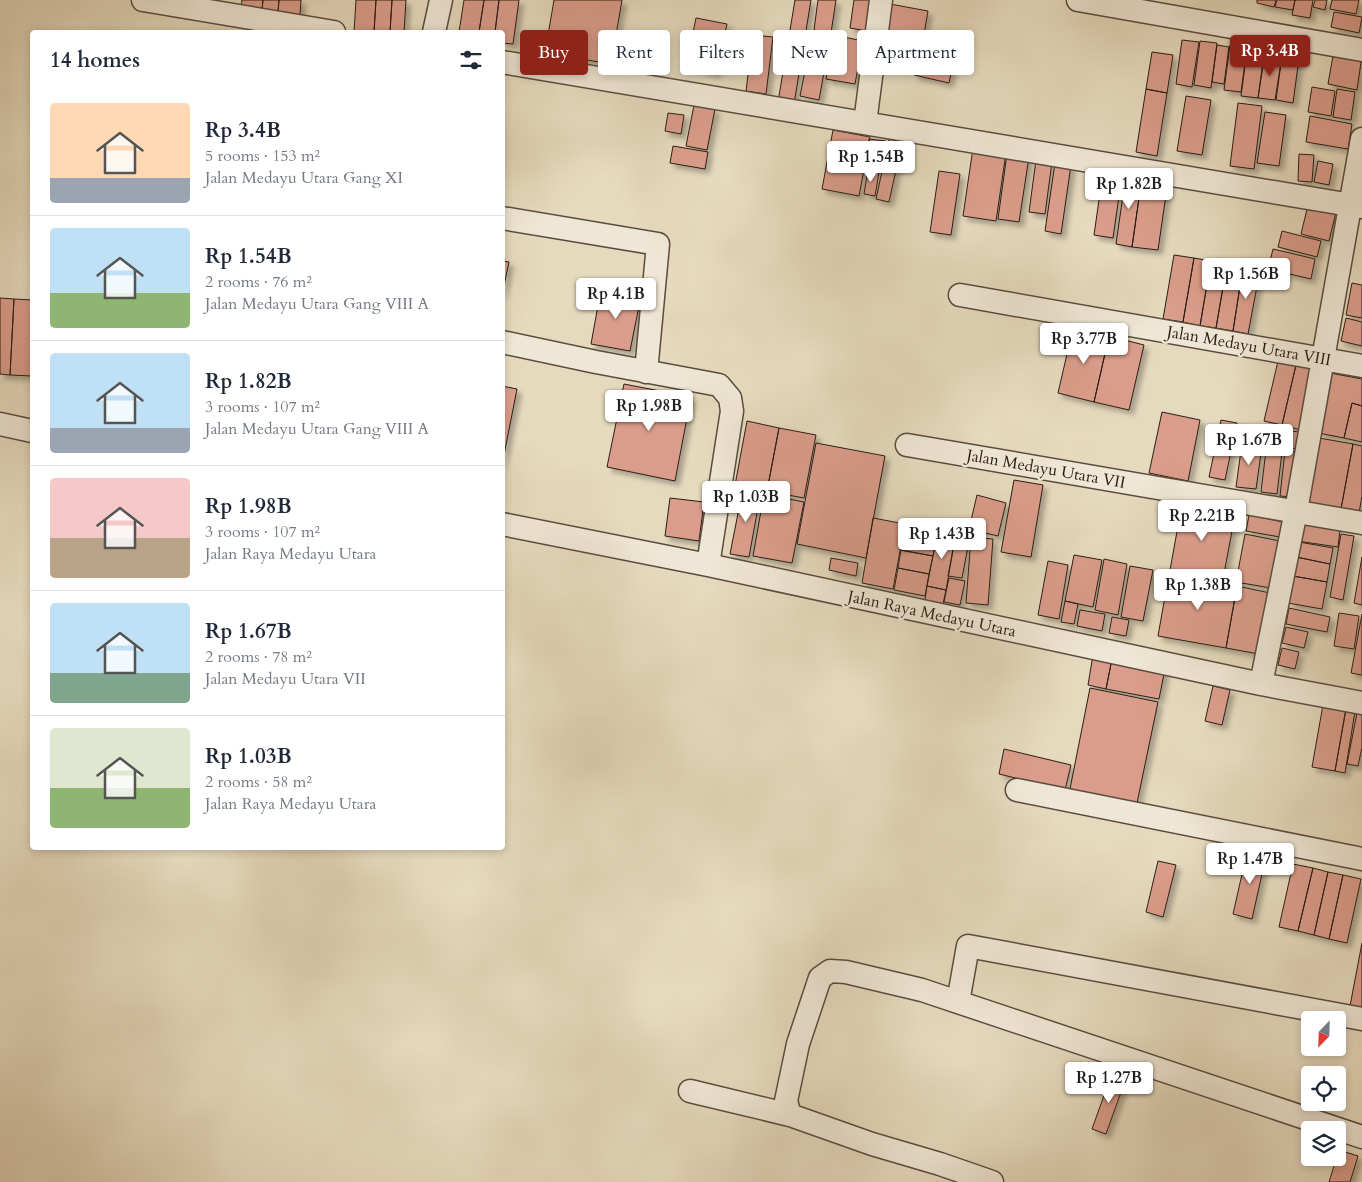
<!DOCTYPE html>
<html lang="en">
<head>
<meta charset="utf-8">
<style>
	body { margin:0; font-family:Cardo,serif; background:#f2f2f3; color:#1f2937; height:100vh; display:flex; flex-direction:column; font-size:19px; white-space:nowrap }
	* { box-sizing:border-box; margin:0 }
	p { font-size:16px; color:#747a83 }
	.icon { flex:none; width:28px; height:28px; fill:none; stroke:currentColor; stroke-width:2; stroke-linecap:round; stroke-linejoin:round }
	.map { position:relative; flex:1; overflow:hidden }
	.drawer { position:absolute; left:30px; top:30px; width:475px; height:820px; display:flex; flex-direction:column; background:#fff; border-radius:5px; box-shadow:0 2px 8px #0003 }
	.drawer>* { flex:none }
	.banner { position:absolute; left:520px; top:30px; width:475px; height:45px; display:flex; gap:10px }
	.needle { width:32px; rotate:203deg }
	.buttons { position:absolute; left:1301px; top:1011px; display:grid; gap:10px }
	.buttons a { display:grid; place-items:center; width:45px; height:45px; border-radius:5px; background:#fff; box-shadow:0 2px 8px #0003; font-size:25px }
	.price { position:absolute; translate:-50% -42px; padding:0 11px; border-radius:5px; background:#fff; color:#222; font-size:16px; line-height:32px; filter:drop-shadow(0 1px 2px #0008) }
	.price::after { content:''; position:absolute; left:50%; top:30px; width:15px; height:11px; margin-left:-8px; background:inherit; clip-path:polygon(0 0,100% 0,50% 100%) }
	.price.active { background:#8f2418; color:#fff }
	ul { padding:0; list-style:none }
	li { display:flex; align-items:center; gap:15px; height:125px; padding:0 20px }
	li+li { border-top:1px solid #e0e1e3 }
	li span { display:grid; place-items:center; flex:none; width:140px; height:100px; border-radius:5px; color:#555 }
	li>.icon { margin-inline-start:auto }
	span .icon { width:60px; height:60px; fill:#fffc; stroke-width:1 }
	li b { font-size:21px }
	h2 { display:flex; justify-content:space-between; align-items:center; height:60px; padding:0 20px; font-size:21px }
	.pill { padding:0 18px; border-radius:5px; background:#fff; box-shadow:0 2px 8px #0003; font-size:18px; line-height:45px }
	.pill.active { background:#8f2418; color:#fff }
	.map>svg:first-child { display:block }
</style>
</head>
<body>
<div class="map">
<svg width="1362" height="1182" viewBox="0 0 1362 1182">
	<defs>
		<filter id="shadow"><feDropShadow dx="4.5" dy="4.5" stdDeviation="2.5" flood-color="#0004"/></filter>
	</defs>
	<rect width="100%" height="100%" fill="#e6dabe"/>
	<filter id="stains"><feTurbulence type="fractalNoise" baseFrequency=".004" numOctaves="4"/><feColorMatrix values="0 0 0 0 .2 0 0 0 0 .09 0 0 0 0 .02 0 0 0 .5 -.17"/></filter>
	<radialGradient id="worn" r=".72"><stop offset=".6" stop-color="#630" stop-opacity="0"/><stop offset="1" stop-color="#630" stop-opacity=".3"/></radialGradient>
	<path fill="#da9d8b" stroke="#2b1d15" filter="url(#shadow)" d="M242 0H263L262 10 241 7Z
		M263 0H279L278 12 262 10Z
		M279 0H301L300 15 278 12Z
		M356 0H376L374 32H354Z
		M376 0H392L390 32H374Z
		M392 0H406L404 32H390Z
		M464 0H484L479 32H459Z
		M484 0H499L495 32H479Z
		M499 0H519L513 44 502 43V32H495Z
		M554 0H622L611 64 545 53Z
		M795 0H811L794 104 778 102Z
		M818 0H836L831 33 814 30Z
		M854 0H872L867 31 850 28Z
		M1257 0H1276L1274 7 1257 3Z
		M1277 0H1295L1293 10 1275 7Z
		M1295 0H1313L1310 18 1292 15Z
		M1315 0H1327L1325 10 1313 7Z
		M1332 0H1359L1356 14 1330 9Z
		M890 4 928 11 922 46 884 39Z
		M1334 12 1362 17 1359 33 1331 27Z
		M696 18 727 24 716 73 686 66Z
		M753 35 773 37 766 94 746 91Z
		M834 35 863 41 855 84 826 79Z
		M1182 40 1199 42 1192 87 1176 84Z
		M1200 41 1217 43 1211 88 1194 85Z
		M1217 45 1229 47 1224 84 1212 82Z
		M1230 45 1247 48 1241 92 1224 90Z
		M810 46 828 50 819 100 800 96Z
		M920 47 955 55 949 83 914 75Z
		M1334 50 1362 55 1357 90 1328 84Z
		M1247 51 1264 54 1258 98 1241 96Z
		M1152 52 1173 55 1167 93 1146 89Z
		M1265 53 1282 56 1275 100 1258 98Z
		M1282 56 1299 58 1293 103 1276 100Z
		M1312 87 1335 91 1331 116 1308 112Z
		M1146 89 1167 93 1157 156 1136 152Z
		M1337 89 1355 92 1351 120 1333 117Z
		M1186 96 1211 100 1202 155 1177 151Z
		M1238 103 1262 106 1254 169 1230 166Z
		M694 105 715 109 707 150 686 146Z
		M1265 112 1286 115 1279 166 1257 163Z
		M668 113 684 115 681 134 665 131Z
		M1310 116 1352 124 1348 149 1306 142Z
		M833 130 870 137 859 196 822 189Z
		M869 139 886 141 882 170 865 167Z
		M889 139 902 142 889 202 876 199Z
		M673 146 708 152 705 169 670 163Z
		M973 148 1006 153 996 221 963 216Z
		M1007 154 1029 157 1019 222 998 219Z
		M1299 154 1314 155 1312 182 1298 181Z
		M1036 160 1052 162 1045 214 1029 212Z
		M1318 161 1333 164 1329 185 1314 182Z
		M1055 163 1071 165 1061 234 1045 231Z
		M868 169 879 172 875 196 864 194Z
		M939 171 960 174 951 235 930 232Z
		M1103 172 1122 175 1113 238 1094 235Z
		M1126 174 1142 177 1132 247 1116 244Z
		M1142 177 1168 181 1158 250 1132 247Z
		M1308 205 1336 212 1329 241 1301 234Z
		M1282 231 1321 241 1317 257 1278 247Z
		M1273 249 1315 259 1311 279 1268 269Z
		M1174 255 1194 258 1183 322 1163 319Z
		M1194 258 1211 261 1200 326 1183 322Z
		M502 261 509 262 502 295Z
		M1211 261 1227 264 1216 328 1200 326Z
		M1227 264 1243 267 1233 331 1216 328Z
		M1243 267 1260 270 1248 334 1233 331Z
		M1352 283 1362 285V318L1346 315Z
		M601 289 641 296 630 351 591 344Z
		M0 298 14 299 10 375 0 374Z
		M14 299 32 300V376L10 375Z
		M1346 318 1362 322V346L1341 341Z
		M1073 328 1109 336 1094 402 1058 393Z
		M1109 336 1144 345 1129 410 1094 402Z
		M1278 361 1296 365 1282 425 1264 421Z
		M1296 365 1315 369 1301 430 1282 425Z
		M1330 373 1362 379V406L1352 403 1344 438 1318 433Z
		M624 384 691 397 675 481 607 467Z
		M502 386 517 389 502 465Z
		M1352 403 1362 406V442L1344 438Z
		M1162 412 1200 420 1188 481 1149 473Z
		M1221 420 1237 423 1225 480 1209 477Z
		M747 421 779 428 767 491 735 485Z
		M1250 426 1299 432 1298 449 1248 443Z
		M779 428 816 435 804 498 767 491Z
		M1319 438 1353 444 1341 509 1307 503Z
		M816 443 885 456 866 558 797 544Z
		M1242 443 1262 446 1256 489 1236 487Z
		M1353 444 1362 446V496L1359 513 1341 509Z
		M1266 450 1282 452 1277 494 1261 492Z
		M1285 451 1297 452 1292 497 1280 496Z
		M1014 480 1043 485 1031 557 1001 552Z
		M743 488 761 491 749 557 730 554Z
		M764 494 804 502 792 563 753 556Z
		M977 495 1006 503 998 536 969 529Z
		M670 498 704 502 699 541 665 536Z
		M1182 504 1235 515 1223 579 1170 570Z
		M1249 515 1283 522 1280 537 1246 531Z
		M873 518 905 524 893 589 862 583Z
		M905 524 938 530 933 556 900 550Z
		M1301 524 1340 530 1338 547 1297 541Z
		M938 530 956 533 946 590 927 586Z
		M956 533 970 536 962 578 948 576Z
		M1245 534 1280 541 1271 588 1236 582Z
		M1341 534 1354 536 1343 600 1330 597Z
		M971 537 993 539 988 605 966 603Z
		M1299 542 1333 548 1330 564 1296 557Z
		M901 550 933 556 929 574 898 568Z
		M1074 555 1102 560 1093 607 1065 601Z
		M1296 557 1330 564 1327 582 1293 576Z
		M1362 557V605L1354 603Z
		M831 558 858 563 856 576 829 570Z
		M1104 559 1127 564 1118 615 1095 610Z
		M1048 561 1068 565 1059 619 1038 615Z
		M1130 566 1153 570 1143 621 1121 617Z
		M898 568 929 574 925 596 894 590Z
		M1169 574 1237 586 1226 648 1158 636Z
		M1293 576 1327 582 1322 609 1288 603Z
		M949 578 965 581 960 605 944 602Z
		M927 586 946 590 943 604 925 600Z
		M1237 586 1270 593 1259 654 1226 648Z
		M1065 601 1078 604 1074 624 1061 622Z
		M1289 608 1330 617 1327 632 1286 624Z
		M1080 610 1105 614 1102 631 1077 626Z
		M1339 613 1359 616 1354 649 1334 646Z
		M1362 614V675L1351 673Z
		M1112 617 1129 620 1126 636 1109 633Z
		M1286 627 1308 632 1304 648 1282 643Z
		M1282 648 1299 652 1295 669 1278 665Z
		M1093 655 1112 659 1106 689 1088 685Z
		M1112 659 1165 669 1159 699 1106 689Z
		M1213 686 1230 690 1222 725 1205 721Z
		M1090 688 1158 702 1136 808 1069 794Z
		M1324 699 1347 703 1335 771 1312 767Z
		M1347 703 1356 705 1345 773 1335 771Z
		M1358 708 1362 709V747L1358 766 1347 764Z
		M1004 749 1071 765 1065 790 999 774Z
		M1247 852 1266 856 1252 919 1233 914Z
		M1158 861 1176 865 1163 917 1146 912Z
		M1293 864 1313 868 1298 931 1279 927Z
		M1313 868 1328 872 1314 935 1298 931Z
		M1328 872 1343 875 1329 939 1314 935Z
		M1343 875 1361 879 1347 943 1329 939Z
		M1362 943V1008L1350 1006Z
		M1112 1073 1126 1078 1106 1134 1092 1129Z
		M1339 1150 1358 1156 1350 1182H1329Z"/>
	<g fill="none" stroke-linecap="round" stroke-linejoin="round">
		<defs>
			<path id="minor" d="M143 0 334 32
				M1078 0 1362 50
				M434 32 441 0
				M502 62 1362 207
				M865 123 881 0
				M502 218 658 244 646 372
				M960 295 1362 366
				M502 342 596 362 719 385 730 398 732 411 708 565
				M0 424 32 431
				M907 445 1362 523
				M502 524 708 565 1261 684 1362 703
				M1261 684 1296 511 1362 139
				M1017 790 1362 859
				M958 1002 968 946 1362 1019
				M690 1091 790 1115 872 1144 940 1164 992 1182
				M790 1115 786 1101 798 1044 820 978 830 971 846 972 922 990 1362 1137"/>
		</defs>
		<use href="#minor" stroke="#5a4c3f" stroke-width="25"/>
		<use href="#minor" stroke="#efe7d5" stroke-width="22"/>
	</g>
	<g text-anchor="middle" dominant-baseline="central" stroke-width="5" stroke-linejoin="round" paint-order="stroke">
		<g font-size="16" fill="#2b1d15" stroke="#efe7d5">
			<text transform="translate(1249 346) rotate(10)">Jalan Medayu Utara VIII</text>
			<text transform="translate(1046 469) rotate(10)">Jalan Medayu Utara VII</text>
			<text transform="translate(932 614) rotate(12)">Jalan Raya Medayu Utara</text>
		</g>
	</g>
	<rect width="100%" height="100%" filter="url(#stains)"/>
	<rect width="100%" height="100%" fill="url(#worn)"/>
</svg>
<div class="buttons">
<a><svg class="needle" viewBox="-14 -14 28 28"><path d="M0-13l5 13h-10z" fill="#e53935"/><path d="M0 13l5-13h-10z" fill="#747a83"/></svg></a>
<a><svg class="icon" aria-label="locate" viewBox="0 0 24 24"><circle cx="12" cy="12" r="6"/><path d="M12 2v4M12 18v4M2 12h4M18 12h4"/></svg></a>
<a><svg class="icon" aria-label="layers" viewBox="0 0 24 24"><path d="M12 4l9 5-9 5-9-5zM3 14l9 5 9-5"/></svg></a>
</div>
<b class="price active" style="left:1270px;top:77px">Rp 3.4B</b>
<b class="price" style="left:871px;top:183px">Rp 1.54B</b>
<b class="price" style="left:1129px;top:210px">Rp 1.82B</b>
<b class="price" style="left:1246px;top:300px">Rp 1.56B</b>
<b class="price" style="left:616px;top:320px">Rp 4.1B</b>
<b class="price" style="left:1084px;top:365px">Rp 3.77B</b>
<b class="price" style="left:649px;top:432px">Rp 1.98B</b>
<b class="price" style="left:1249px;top:466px">Rp 1.67B</b>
<b class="price" style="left:746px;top:523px">Rp 1.03B</b>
<b class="price" style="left:1202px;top:542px">Rp 2.21B</b>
<b class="price" style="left:942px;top:560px">Rp 1.43B</b>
<b class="price" style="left:1198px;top:611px">Rp 1.38B</b>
<b class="price" style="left:1250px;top:885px">Rp 1.47B</b>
<b class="price" style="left:1109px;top:1104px">Rp 1.27B</b>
<div class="banner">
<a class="pill active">Buy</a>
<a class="pill">Rent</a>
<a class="pill">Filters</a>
<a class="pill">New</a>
<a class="pill">Apartment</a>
</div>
<section class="drawer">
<h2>14 homes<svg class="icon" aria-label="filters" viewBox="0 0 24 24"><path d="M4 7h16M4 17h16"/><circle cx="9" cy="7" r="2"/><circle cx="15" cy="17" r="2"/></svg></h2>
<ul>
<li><span style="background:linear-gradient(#ffd9b3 75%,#9aa5b1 0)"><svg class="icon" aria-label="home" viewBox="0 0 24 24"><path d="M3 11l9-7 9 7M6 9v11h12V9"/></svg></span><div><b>Rp 3.4B</b><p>5 rooms · 153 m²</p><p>Jalan Medayu Utara Gang XI</p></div></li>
<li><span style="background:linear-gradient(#bfe0f5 65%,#8fb573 0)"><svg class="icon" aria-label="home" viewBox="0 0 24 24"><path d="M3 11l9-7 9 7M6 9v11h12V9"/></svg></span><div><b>Rp 1.54B</b><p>2 rooms · 76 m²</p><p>Jalan Medayu Utara Gang VIII A</p></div></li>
<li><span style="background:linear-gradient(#bfe0f5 75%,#9aa5b1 0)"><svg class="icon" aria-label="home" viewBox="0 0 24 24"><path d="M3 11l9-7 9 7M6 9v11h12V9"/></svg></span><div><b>Rp 1.82B</b><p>3 rooms · 107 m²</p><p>Jalan Medayu Utara Gang VIII A</p></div></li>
<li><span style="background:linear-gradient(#f6c9c9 60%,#b9a48a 0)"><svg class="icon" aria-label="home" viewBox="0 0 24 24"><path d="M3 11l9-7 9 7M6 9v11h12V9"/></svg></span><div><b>Rp 1.98B</b><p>3 rooms · 107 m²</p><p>Jalan Raya Medayu Utara</p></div></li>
<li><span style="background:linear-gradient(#bfe0f5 70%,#7fa58c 0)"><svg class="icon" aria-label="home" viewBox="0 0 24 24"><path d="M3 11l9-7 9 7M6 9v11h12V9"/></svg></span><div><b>Rp 1.67B</b><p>2 rooms · 78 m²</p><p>Jalan Medayu Utara VII</p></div></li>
<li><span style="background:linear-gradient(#dfe7d0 60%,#8fb573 0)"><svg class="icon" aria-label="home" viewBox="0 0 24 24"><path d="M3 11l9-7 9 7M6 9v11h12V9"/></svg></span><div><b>Rp 1.03B</b><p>2 rooms · 58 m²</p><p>Jalan Raya Medayu Utara</p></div></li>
</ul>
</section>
</div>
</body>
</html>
